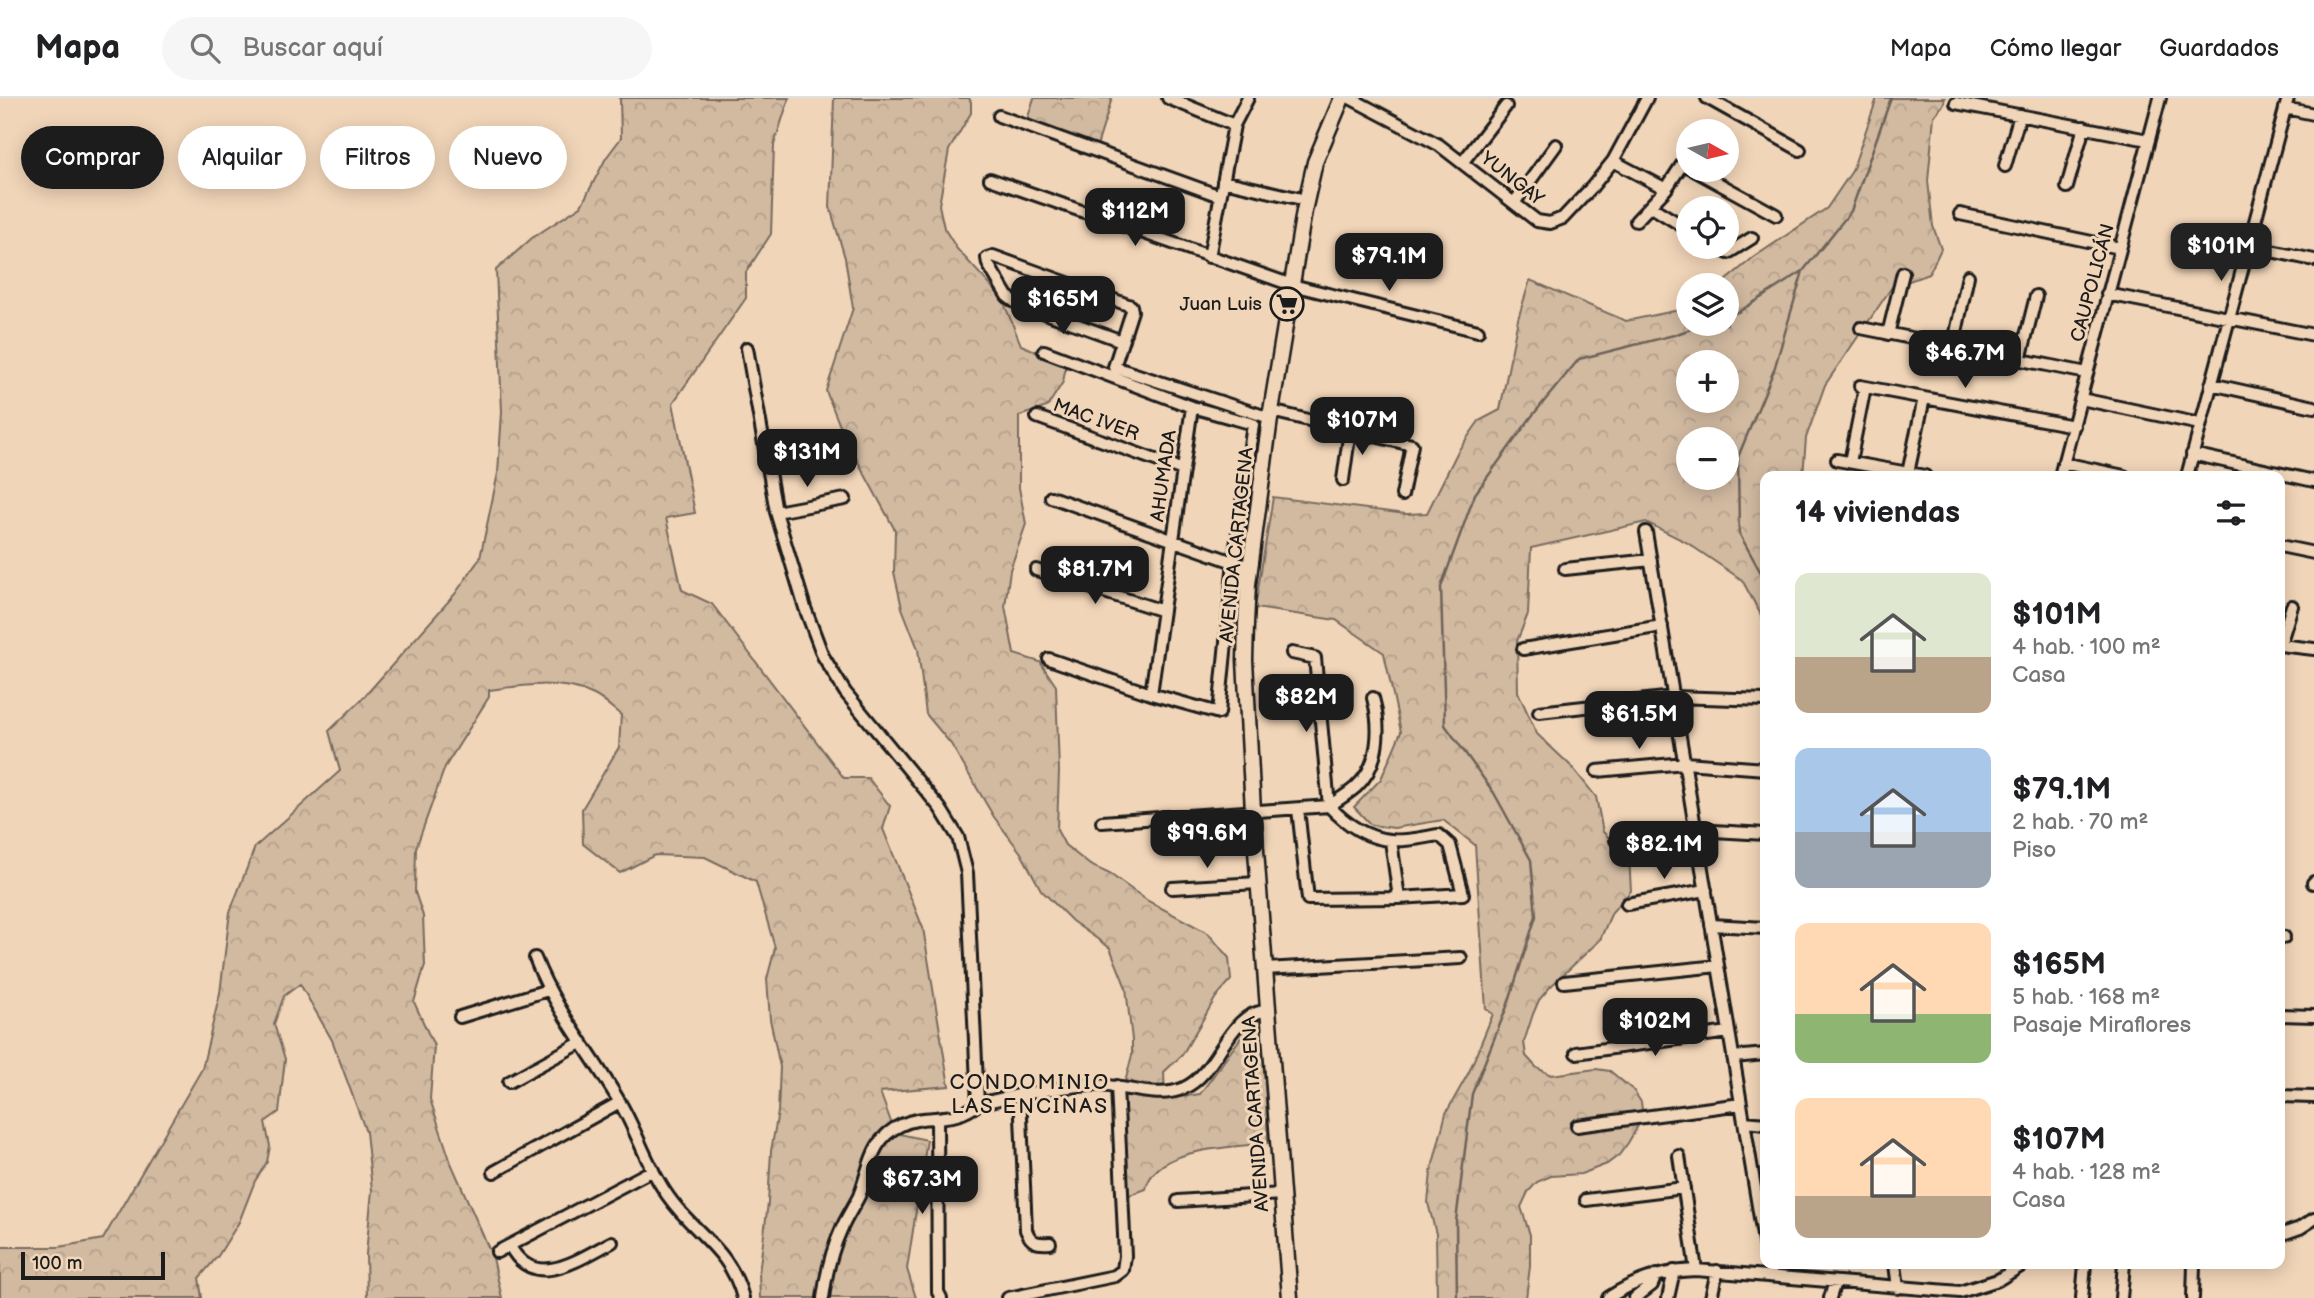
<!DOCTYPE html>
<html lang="es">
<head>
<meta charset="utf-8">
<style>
	body { margin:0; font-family:"Balsamiq Sans",sans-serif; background:#f6f6f6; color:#202124; height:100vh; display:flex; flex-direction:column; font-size:26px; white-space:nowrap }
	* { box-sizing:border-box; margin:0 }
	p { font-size:23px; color:#757577 }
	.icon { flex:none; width:38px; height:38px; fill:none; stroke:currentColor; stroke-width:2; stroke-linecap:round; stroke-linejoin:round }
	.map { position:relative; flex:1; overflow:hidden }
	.side { position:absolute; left:1760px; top:373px; width:525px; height:798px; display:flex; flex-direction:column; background:#fff; border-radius:14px; box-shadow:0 4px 18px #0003 }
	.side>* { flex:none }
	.top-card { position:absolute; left:21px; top:28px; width:665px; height:63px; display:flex; gap:14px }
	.needle { width:46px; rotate:98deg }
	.buttons { position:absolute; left:1676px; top:21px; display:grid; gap:14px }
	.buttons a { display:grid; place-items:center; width:63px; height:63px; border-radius:50%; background:#fff; box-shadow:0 4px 18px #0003; font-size:35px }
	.scale { position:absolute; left:21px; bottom:18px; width:144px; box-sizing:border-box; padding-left:7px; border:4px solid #1c1c1c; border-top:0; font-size:19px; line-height:24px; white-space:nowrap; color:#1c1c1c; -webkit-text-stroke:5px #f1d5b8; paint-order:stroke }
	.price { position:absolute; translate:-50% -60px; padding:0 16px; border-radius:14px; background:#1c1c1c; color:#fff; font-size:23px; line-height:46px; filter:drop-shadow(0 2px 4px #0008) }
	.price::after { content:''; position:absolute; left:50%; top:42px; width:21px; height:16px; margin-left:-10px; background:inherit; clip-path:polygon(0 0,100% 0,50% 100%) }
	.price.current { background:#222; color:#fff }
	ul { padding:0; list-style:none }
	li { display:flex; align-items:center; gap:21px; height:175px; padding:0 35px }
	li span { display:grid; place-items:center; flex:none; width:196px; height:140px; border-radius:14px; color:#555 }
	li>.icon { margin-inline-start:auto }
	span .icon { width:84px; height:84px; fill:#fffc; stroke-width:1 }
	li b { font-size:30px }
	h2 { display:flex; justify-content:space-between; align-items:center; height:84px; padding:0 35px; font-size:30px }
	.tag { padding:0 24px; border-radius:32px; background:#fff; box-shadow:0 4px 18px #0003; font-size:24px; line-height:63px }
	.tag.current { background:#1c1c1c; color:#fff }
	header { display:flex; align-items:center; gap:42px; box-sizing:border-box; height:98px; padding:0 35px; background:#fff; border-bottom:2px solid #e0e0e0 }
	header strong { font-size:33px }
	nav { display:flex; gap:38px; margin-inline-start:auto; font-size:24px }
	.search { width:490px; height:63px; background:#f6f6f6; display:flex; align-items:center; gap:18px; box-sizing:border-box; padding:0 24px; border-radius:38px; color:#757577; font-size:26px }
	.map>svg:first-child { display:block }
</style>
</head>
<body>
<header>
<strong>Mapa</strong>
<div class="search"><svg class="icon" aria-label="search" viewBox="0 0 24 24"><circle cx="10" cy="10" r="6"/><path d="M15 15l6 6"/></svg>Buscar aquí</div>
<nav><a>Mapa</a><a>Cómo llegar</a><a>Guardados</a></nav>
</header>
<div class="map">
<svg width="2314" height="1200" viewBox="0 0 2314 1200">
	<defs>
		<pattern id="forest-crowns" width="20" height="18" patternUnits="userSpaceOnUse" patternTransform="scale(1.75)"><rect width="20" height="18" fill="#d2baa1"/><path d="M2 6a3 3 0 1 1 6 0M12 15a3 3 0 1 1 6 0" fill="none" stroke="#b49f8a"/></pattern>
	</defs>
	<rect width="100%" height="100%" fill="#f1d5b8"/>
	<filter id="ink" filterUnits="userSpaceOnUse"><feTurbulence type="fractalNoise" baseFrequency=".0143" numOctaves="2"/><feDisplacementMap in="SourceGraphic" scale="14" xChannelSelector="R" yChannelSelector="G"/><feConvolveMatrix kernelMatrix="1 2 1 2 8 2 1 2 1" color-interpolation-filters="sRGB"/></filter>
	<g filter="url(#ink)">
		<path fill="url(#forest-crowns)" stroke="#776b5e" stroke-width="2" fill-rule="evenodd" d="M620 0H789L774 47 771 136 746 174V200L673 305 695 415 666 420 682 492 712 506 844 680H868L890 708 883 731 923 830 949 988 880 994 895 1035 927 1042 907 1171 916 1200H760L759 1175 768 1105 771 1053 778 1014 780 969 770 921 767 881 775 850 756 784 705 759 655 757 620 775 583 746 582 711 619 649 621 617C613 611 604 602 594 597 562 581 522 587 489 592V599L445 669 416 750 415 794 423 818 425 867 414 904 434 948 430 1001 451 1065 493 1160 502 1200H367L366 1156 372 1092 366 1034 332 942 300 886 284 898 274 926 285 961 279 1014 265 1024 270 1048 267 1064 255 1083 239 1124 218 1158 199 1180 202 1200H0V1149H59L103 1141 202 971 220 895 230 814 255 749 340 673 329 633 364 599 455 496 480 460 498 375 502 314 496 172 532 140 581 108 606 60 621 40Z
			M834 0H969L971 4V15L949 52 939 107 944 130 957 151 1002 200 1021 247 1057 262 1066 268 1063 284 1047 309 1019 318V390L1026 426 1010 472 1005 508 1014 556 1040 564 1056 588 1059 673 1057 732 1065 747 1090 767 1110 776 1148 803 1208 835 1229 860 1231 882 1216 899 1182 957 1164 974 1165 1001 1200 996 1253 923 1262 922 1268 1045C1232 1050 1155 1048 1146 1091L1127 1098 1122 996 1132 957V942L1126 890 1110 850 1072 823 1041 792 1021 755 994 719 951 646 926 616 918 551 902 510 894 474 895 432 844 338 826 293 853 210 845 160 830 109Z
			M1034 0H1112L1097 48 1027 22Z
			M1877 0H1945L1943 7 1934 18 1928 83 1933 128 1941 151 1929 176 1892 189 1825 287 1806 340 1803 378H1766V526L1742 482 1686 444 1646 424 1531 450 1528 516 1517 543 1518 594 1537 636 1572 669 1596 699 1603 734 1629 759 1631 793 1612 814 1600 842 1550 889 1539 902 1533 916 1524 944 1526 958 1537 970 1551 977 1596 971 1610 973 1633 992 1641 1004 1643 1019 1628 1045 1619 1057 1607 1066 1581 1076 1551 1078 1537 1084 1528 1094 1521 1109 1530 1137V1168L1526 1200H1437L1436 1136 1428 1105 1431 1074 1446 1015 1469 974 1493 916 1486 911 1475 747 1443 722 1394 730 1371 727 1354 709 1381 681 1401 634 1384 555 1336 522 1255 510 1273 399 1406 416 1427 415 1458 353 1479 323 1500 312 1518 221 1530 182 1626 223 1689 210V226H1727V187H1720L1754 159 1827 110 1852 73ZM1689 264H1727V303H1689ZM1689 341H1727V380H1689Z"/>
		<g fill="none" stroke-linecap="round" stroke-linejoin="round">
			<path stroke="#6e6359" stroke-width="2.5" d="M1727 218 1740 213 1803 173 1851 113 1891 0
				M1766 484 1739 435 1738 359 1774 272 1803 173
				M1457 1200 1456 1123 1472 996 1508 906 1536 818 1531 762 1494 695 1445 627 1441 489 1475 396 1532 318 1579 261 1674 237 1705 226"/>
			<defs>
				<path id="minor" d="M1168 0 1234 27
					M1350 0 1439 47 1537 123 1550 125 1563 120 1592 89 1613 63 1647 0
					M1707 0 1800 52
					M1956 5 2148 42
					M2285 10 2314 16
					M999 18 1220 98
					M1613 63 1666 91 1683 65 1689 69
					M1462 65 1506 8
					M2005 68 2020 17
					M1694 72 1776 117
					M990 81 1292 187 1478 233
					M1223 83 1306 102
					M2067 89 2084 29
					M1514 105 1556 47
					M1650 108 1689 132
					M1960 116 2120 150
					M1636 123 1666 91
					M2247 148 2314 162
					M1717 149 1728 155 1752 140
					M1209 159 1234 27 1248 0
					M2107 196 2314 237
					M1861 230 2087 275
					M1888 236 1903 175
					M1122 243 1015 204 1007 198 988 166 987 160 993 158 1131 208 1132 213 1114 269 1270 320
					M1953 249 1968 178
					M747 250 776 414 805 510 823 558 845 594 940 710 958 739 967 775 978 1006C1015 997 1052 990 1089 987 1120 985 1156 1003 1184 990 1220 974 1227 913 1268 913
					M1044 253 1192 309 1253 326 1234 463 1219 615 1151 596
					M2020 262 2036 198
					M2211 286 2314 309
					M1860 288 2074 328
					M2081 301 2200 326
					M1271 313 1412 347 1402 397
					M1037 319 1183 372
					M2192 356 2314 383
					M765 357 830 347
					M1837 362 1925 378
					M1850 364 1865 289
					M2063 365 2124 378
					M1908 375 1924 300
					M2060 378 2160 0
					M2187 378 2288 0
					M1343 382 1350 332
					M1051 399 1250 470
					M776 414 845 401
					M1646 434 1766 1156
					M2280 448 2314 455
					M1565 471 1651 462
					M1036 472 1163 513
					M2292 508 2280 547 2314 551
					M1523 551 1662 528
					M1292 555 1315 560 1329 708
					M1049 561 1151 596 1192 309
					M1539 614 1674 599 1766 602
					M1597 673 1685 665 1766 671
					M1329 708C1338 702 1348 696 1356 689 1380 667 1381 629 1373 600
					M1102 724 1329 708C1345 725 1366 740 1390 742 1405 744 1424 739 1439 737L1450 747 1463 796 1399 800 1308 801 1298 711
					M1616 742 1696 732 1766 736
					M1391 743 1399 800
					M2313 785 2314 784
					M1172 790 1258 785
					M1627 806 1706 792
					M1711 827 1766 830
					M2280 839H2284
					M535 860C555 912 591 955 619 1003 637 1033 647 1069 668 1098 694 1136 730 1150 743 1200
					M1265 871 1461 860
					M1564 884 1718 868
					M2280 917 2314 918
					M460 919 548 892
					M1576 955 1729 934
					M1733 959 1766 956
					M509 984 582 944
					M1020 996 1026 1132C1031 1145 1037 1146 1050 1145
					M2280 998 2314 999
					M937 1020 938 1194 941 1200
					M1744 1024 1766 1026
					M1577 1028 1741 1006
					M1679 1058 1696 1172
					M494 1074 620 1004
					M1586 1102 1684 1090
					M1178 1103 1282 1096
					M2280 1137 2300 1130 2314 1121
					M510 1148C534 1194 579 1161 612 1144
					M497 1154 653 1072
					M1895 1166 1898 1190
					M823 1200C826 1177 831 1154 841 1132 846 1120 853 1110 859 1098 870 1071 870 1041 901 1027 928 1014 952 1027 978 1006
					M1008 1200 1115 1178 1123 1172 1125 1158 1117 988
					M1608 1200C1635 1182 1664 1173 1696 1172L1960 1194 1998 1182 2024 1166
					M1635 1200 1652 1187 1656 1177
					M1668 1200 1674 1173
					M1711 1200 1717 1173
					M1830 1200 1835 1184
					M2082 1200 2085 1166
					M2121 1200 2124 1166
					M2193 1200 2194 1166"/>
				<path id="major" d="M1290 1200 1253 713 1245 562 1246 526 1248 486 1271 313 1304 113 1315 64 1342 0"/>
			</defs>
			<use href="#minor" stroke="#1c1c1c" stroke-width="16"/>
			<use href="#major" stroke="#1c1c1c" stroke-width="19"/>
			<use href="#minor" stroke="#f1d5b8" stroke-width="10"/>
			<use href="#major" stroke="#f1d5b8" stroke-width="14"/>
		</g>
	</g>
	<defs>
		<symbol id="supermarket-ring" viewBox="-11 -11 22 22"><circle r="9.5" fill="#f1d5b8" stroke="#1c1c1c" stroke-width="1.5"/><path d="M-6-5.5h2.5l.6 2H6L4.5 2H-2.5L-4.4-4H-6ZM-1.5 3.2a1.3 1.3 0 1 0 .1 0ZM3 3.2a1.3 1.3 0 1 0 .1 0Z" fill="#1c1c1c"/></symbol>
	</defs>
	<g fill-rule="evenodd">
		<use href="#supermarket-ring" x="1268" y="187" width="38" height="38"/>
	</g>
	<g text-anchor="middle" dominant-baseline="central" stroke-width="6" stroke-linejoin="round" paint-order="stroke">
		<g font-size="19" fill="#1c1c1c" stroke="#f1d5b8">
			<text transform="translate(1512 81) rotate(38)">YUNGAY</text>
			<text transform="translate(2093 185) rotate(-75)">CAUPOLICÁN</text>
			<text transform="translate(1096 322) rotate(20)">MAC IVER</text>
			<text transform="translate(1164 378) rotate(-82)">AHUMADA</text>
			<text transform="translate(1237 447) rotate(-84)">AVENIDA CARTAGENA</text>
			<text transform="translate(1256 1016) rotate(-94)">AVENIDA CARTAGENA</text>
		</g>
		<g font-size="19" fill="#1c1c1c" stroke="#f1d5b8" text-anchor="end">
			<text x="1262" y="206">Juan Luis</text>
		</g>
		<g font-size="21" letter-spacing="2" fill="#1c1c1c" stroke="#f1d5b8">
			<text x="1030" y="984">CONDOMINIO<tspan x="1030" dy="24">LAS ENCINAS</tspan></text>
		</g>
	</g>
</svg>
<div class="buttons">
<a><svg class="needle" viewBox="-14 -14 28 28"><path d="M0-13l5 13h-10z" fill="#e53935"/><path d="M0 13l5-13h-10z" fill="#757577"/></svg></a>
<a><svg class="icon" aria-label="locate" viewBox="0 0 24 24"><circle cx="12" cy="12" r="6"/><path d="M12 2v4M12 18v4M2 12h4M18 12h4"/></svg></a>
<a><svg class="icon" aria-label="layers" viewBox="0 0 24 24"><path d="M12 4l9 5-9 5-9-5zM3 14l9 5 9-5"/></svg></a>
<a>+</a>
<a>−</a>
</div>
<div class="scale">100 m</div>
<b class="price" style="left:1135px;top:150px">$112M</b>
<b class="price current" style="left:2221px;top:185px">$101M</b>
<b class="price" style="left:1389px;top:195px">$79.1M</b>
<b class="price" style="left:1063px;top:238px">$165M</b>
<b class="price" style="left:1965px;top:292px">$46.7M</b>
<b class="price" style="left:1362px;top:359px">$107M</b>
<b class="price" style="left:807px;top:391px">$131M</b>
<b class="price" style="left:1095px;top:508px">$81.7M</b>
<b class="price" style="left:1306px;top:636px">$82M</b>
<b class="price" style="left:1639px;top:653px">$61.5M</b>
<b class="price" style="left:1207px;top:772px">$99.6M</b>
<b class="price" style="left:1664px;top:783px">$82.1M</b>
<b class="price" style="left:1655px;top:960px">$102M</b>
<b class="price" style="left:922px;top:1118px">$67.3M</b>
<div class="top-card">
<a class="tag current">Comprar</a>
<a class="tag">Alquilar</a>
<a class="tag">Filtros</a>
<a class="tag">Nuevo</a>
</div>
<section class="side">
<h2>14 viviendas<svg class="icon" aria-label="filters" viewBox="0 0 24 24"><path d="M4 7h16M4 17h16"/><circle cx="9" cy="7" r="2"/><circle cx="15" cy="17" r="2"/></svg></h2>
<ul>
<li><span style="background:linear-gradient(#dfe7d0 60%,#b9a48a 0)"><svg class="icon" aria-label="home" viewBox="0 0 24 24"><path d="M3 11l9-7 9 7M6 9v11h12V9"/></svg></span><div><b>$101M</b><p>4 hab. · 100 m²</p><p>Casa</p></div></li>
<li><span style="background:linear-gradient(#a9c7e8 60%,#9aa5b1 0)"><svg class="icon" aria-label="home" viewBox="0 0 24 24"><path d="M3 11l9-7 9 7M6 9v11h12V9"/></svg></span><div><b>$79.1M</b><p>2 hab. · 70 m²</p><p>Piso</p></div></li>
<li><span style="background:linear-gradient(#ffd9b3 65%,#8fb573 0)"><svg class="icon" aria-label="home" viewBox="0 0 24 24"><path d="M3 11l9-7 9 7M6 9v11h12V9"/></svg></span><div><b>$165M</b><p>5 hab. · 168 m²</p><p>Pasaje Miraflores</p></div></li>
<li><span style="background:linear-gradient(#ffd9b3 70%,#b9a48a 0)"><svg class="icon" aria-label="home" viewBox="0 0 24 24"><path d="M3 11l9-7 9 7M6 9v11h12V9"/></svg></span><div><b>$107M</b><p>4 hab. · 128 m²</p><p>Casa</p></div></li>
</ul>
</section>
</div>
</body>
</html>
